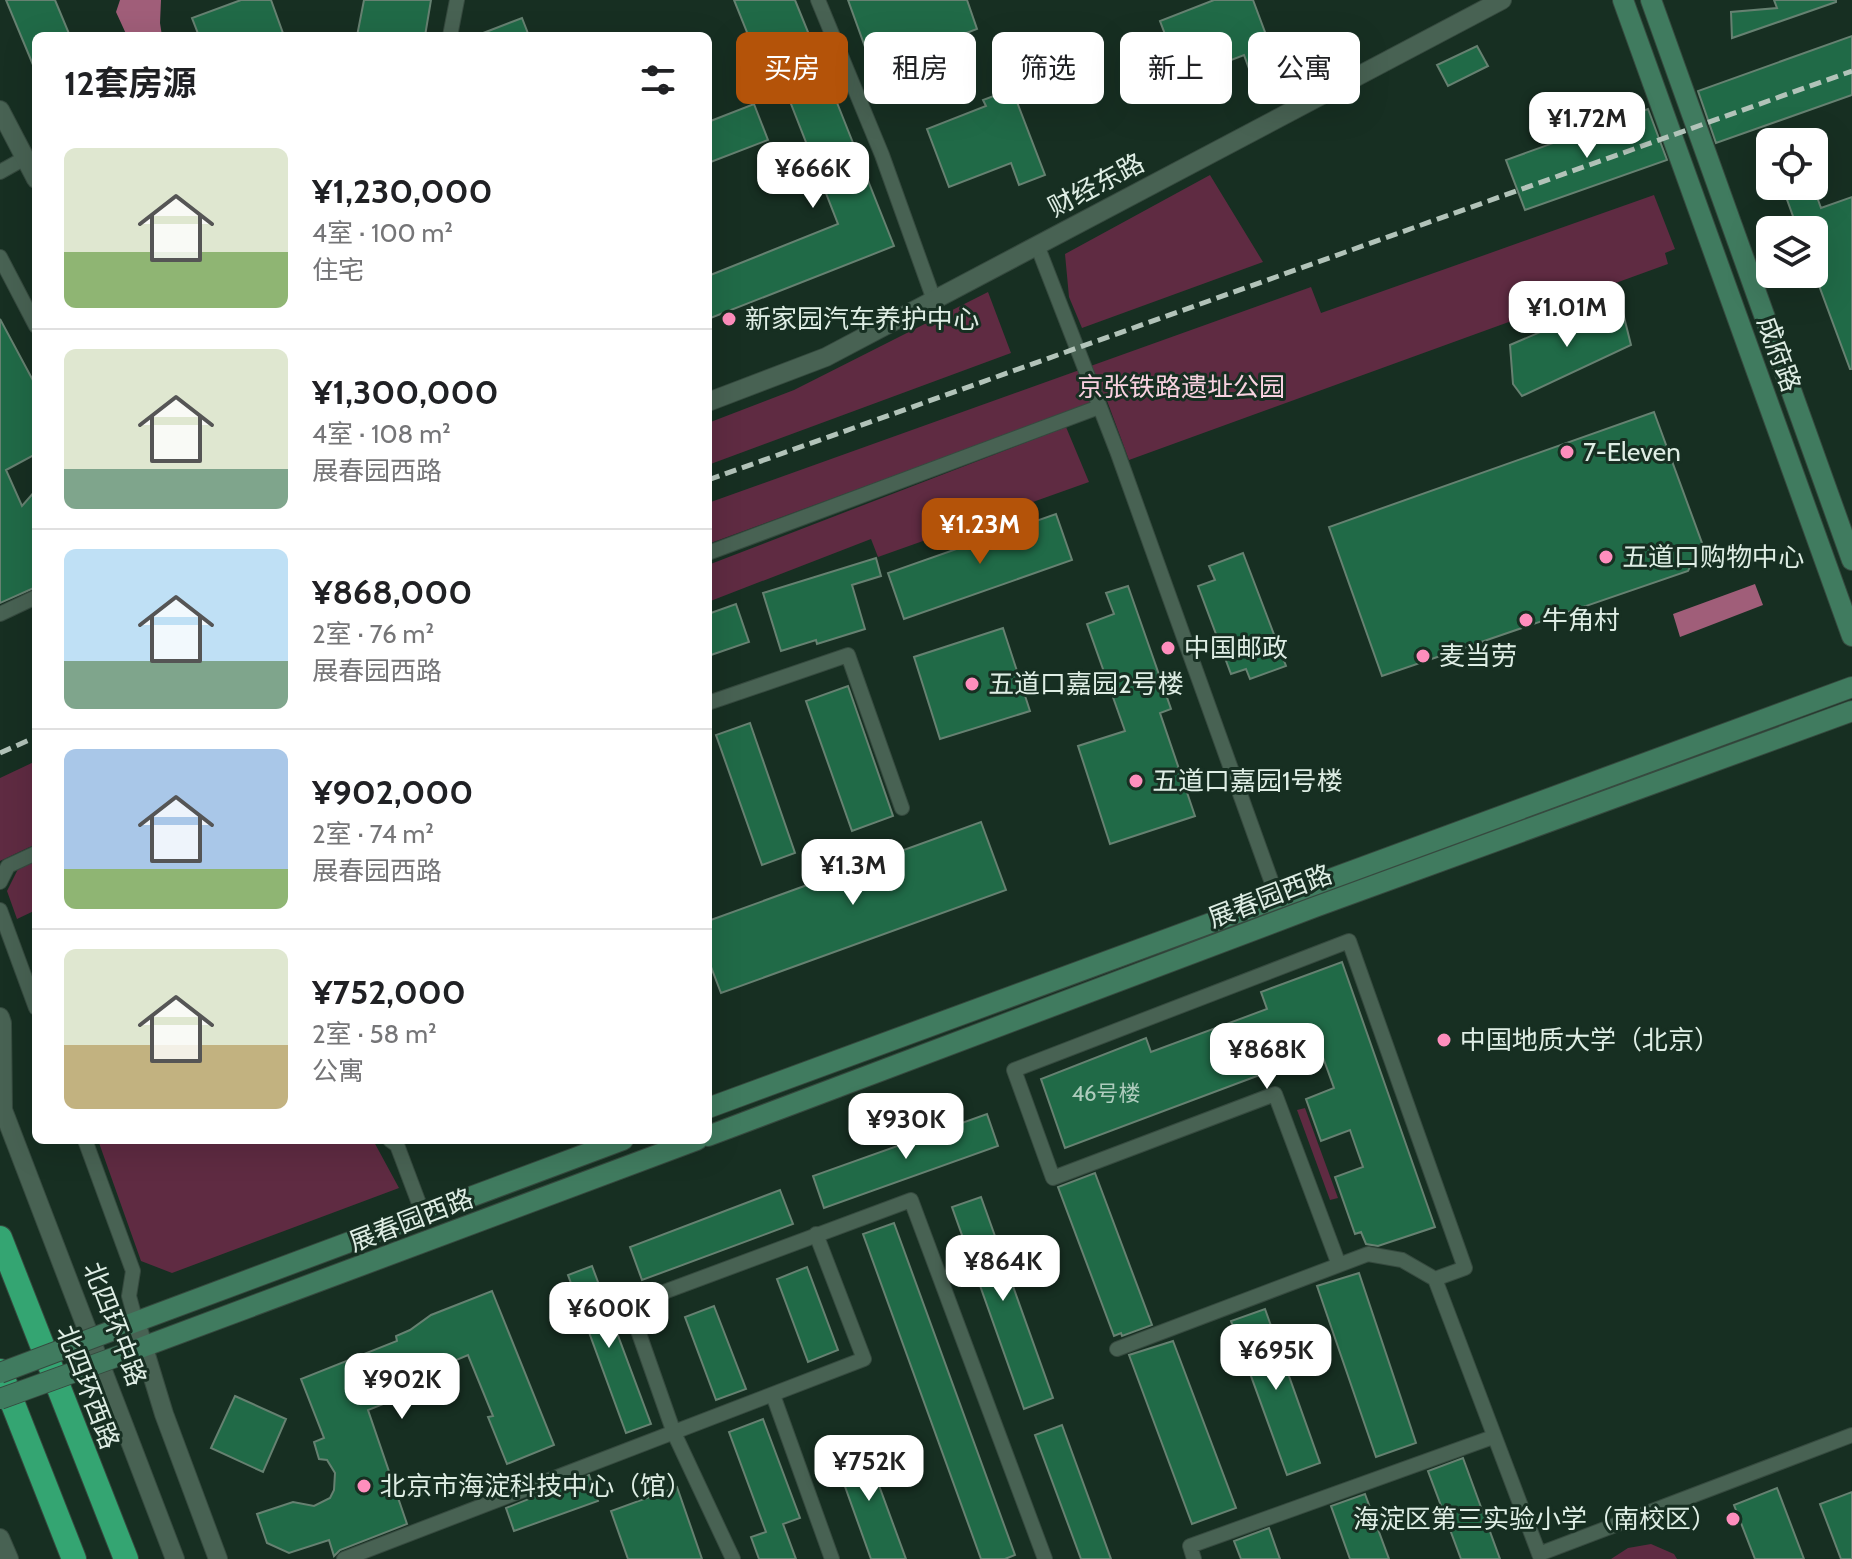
<!DOCTYPE html>
<html lang="zh">
<head>
<meta charset="utf-8">
<style>
	body { margin:0; font-family:Cabin,"Noto Sans SC",sans-serif; background:#f6f6f6; color:#202124; height:100vh; display:flex; flex-direction:column; font-size:30px; white-space:nowrap }
	* { box-sizing:border-box; margin:0 }
	p { font-size:26px; color:#757577 }
	.icon { flex:none; width:44px; height:44px; fill:none; stroke:currentColor; stroke-width:2; stroke-linecap:round; stroke-linejoin:round }
	.map { position:relative; flex:1; overflow:hidden }
	.details { position:absolute; left:32px; top:32px; width:680px; height:1112px; display:flex; flex-direction:column; background:#fff; border-radius:12px; box-shadow:0 8px 32px #0002 }
	.details>* { flex:none }
	.top-card { position:absolute; left:736px; top:32px; width:760px; height:72px; display:flex; gap:16px }
	.fabs { position:absolute; left:1756px; top:128px; display:grid; gap:16px }
	.fabs a { display:grid; place-items:center; width:72px; height:72px; border-radius:12px; background:#fff; box-shadow:0 8px 32px #0002; font-size:40px }
	.price { position:absolute; translate:-50% -68px; padding:0 18px; border-radius:16px; background:#fff; color:#222; font-size:26px; line-height:52px; filter:drop-shadow(0 2px 4px #0008) }
	.price::after { content:''; position:absolute; left:50%; top:48px; width:24px; height:18px; margin-left:-12px; background:inherit; clip-path:polygon(0 0,100% 0,50% 100%) }
	.price.selected { background:#b45309; color:#fff }
	ul { padding:0; list-style:none }
	li { display:flex; align-items:center; gap:24px; height:200px; padding:0 32px }
	li+li { border-top:2px solid #e0e0e0 }
	li span { display:grid; place-items:center; flex:none; width:224px; height:160px; border-radius:12px; color:#555 }
	li>.icon { margin-inline-start:auto }
	span .icon { width:96px; height:96px; fill:#fffc; stroke-width:1 }
	li b { font-size:34px }
	h2 { display:flex; justify-content:space-between; align-items:center; height:96px; padding:0 32px; font-size:34px }
	.chip { padding:0 28px; border-radius:12px; background:#fff; box-shadow:0 8px 32px #0002; font-size:28px; line-height:72px }
	.chip.selected { background:#b45309; color:#fff }
	.map>svg:first-child { display:block }
</style>
</head>
<body>
<div class="map">
<svg width="1852" height="1559" viewBox="0 0 1852 1559">
	<rect width="100%" height="100%" fill="#172f22"/>
	<path fill="#5f2b42" d="M1210 175 1263 262 1082 328 1069 297 1065 254Z
		M1654 195 1675 249 1665 253 1668 264 1129 460 1106 398 708 544V503L1311 287 1321 313Z
		M988 292 1011 353 708 465V423L794 390Z
		M1066 427 1089 482 878 557 871 539 708 602V565Z
		M36 761V844L0 861V778Z
		M36 861V910L17 919 7 891 18 869Z
		M1305 1108 1338 1198 1330 1200 1297 1110Z
		M98 1140H373L399 1188 172 1273 141 1261Z
		M1651 1544 1674 1554 1677 1559H1611L1628 1548Z"/>
	<path fill="#a05e79" d="M120 0H161L160 23 162 36H127L116 12Z
		M1755 584 1763 605 1680 637 1673 614Z"/>
	<path fill="#206a47" stroke="#668171" stroke-width="2" d="M6 0H55L70 36H36V72Z
		M241 0H271L284 36H199L192 18Z
		M364 0H431L425 36H357Z
		M734 0H795L810 37 757 57Z
		M848 0H967L977 29 873 69Z
		M1214 0H1253L1278 67 1252 77 1244 55 1182 79 1160 21Z
		M1774 0H1836V2L1732 38 1731 12 1777 8Z
		M522 18 529 36H478V35Z
		M1852 36V95L1716 143 1698 91Z
		M1477 46 1488 66 1448 86 1437 65Z
		M824 70 894 246 708 319V276L838 224 784 86Z
		M1012 89 1045 175 1019 185 1011 163 949 187 927 129 986 106 983 100Z
		M754 104 768 140 708 163V122Z
		M1648 109 1667 160 1525 210 1506 160Z
		M1808 186H1813L1821 208 1852 197V369H1850L1814 272V230H1798L1785 194Z
		M1622 309 1631 345 1522 396 1513 384 1510 345 1578 316Z
		M0 319 36 386V454L6 470 22 506 36 490V587L0 603Z
		M1654 412 1702 543 1688 571 1382 676 1329 527Z
		M1056 514 1072 560 904 619 888 573Z
		M1243 553 1286 666 1250 679 1246 669 1231 674 1198 586 1215 580 1209 566Z
		M876 558 881 576 852 585 865 629 817 644 816 640 781 651 763 593Z
		M1128 586 1171 709 1160 713 1195 816 1110 844 1078 746 1125 731 1087 624 1114 614 1106 593Z
		M736 604 749 642 708 656V614Z
		M1003 628 1030 711 940 739 914 657Z
		M848 686 893 816 852 831 806 701Z
		M750 723 795 853 762 865 716 735Z
		M981 822 1006 890 721 993 708 959V921Z
		M1342 962 1435 1227 1378 1246 1366 1244 1361 1232 1355 1234 1335 1177 1363 1167 1357 1150 1350 1130 1321 1141 1306 1099 1334 1088 1321 1052 1065 1148 1041 1079 1146 1038 1151 1052 1267 1009 1261 992Z
		M987 1114 998 1146 824 1208 813 1176Z
		M1095 1173 1152 1325 1122 1336 1121 1333 1114 1336 1058 1187Z
		M780 1190 793 1224 642 1280 630 1247Z
		M981 1197 1053 1398 1024 1409 952 1207Z
		M894 1223 1015 1555 1005 1559H981L863 1234Z
		M592 1266 651 1424 626 1433 568 1275Z
		M807 1267 838 1350 808 1362 777 1279Z
		M1359 1273 1416 1443 1376 1457 1317 1286Z
		M492 1291 554 1445 507 1464 488 1417 493 1416 468 1355 411 1379 416 1391 368 1410 407 1524 340 1550 334 1556 329 1540 289 1553 267 1543 257 1514 293 1502 314 1506 330 1498 334 1490 335 1473 327 1460 319 1459 314 1442 324 1438 301 1379 397 1341 396 1336 410 1330 431 1315Z
		M714 1306 746 1389 716 1400 685 1317Z
		M1265 1309 1320 1463 1287 1475 1231 1321Z
		M1173 1341 1236 1508 1192 1524 1129 1355Z
		M235 1396 286 1419 263 1472 211 1448Z
		M763 1419 800 1518 783 1524 796 1559H759L751 1537 766 1532 729 1432Z
		M1062 1425 1111 1559H1081L1035 1435Z
		M863 1442 906 1559H871L833 1453Z
		M1463 1458 1500 1559H1461L1428 1471Z
		M589 1475 598 1501 514 1531 506 1508Z
		M677 1487 702 1559H628L611 1511Z
		M1777 1488 1804 1559H1755L1734 1505Z
		M1852 1492V1559H1841L1820 1504Z
		M1365 1494 1389 1559H1350L1331 1506Z
		M1269 1528 1280 1559H1241L1234 1541Z"/>
	<g fill="none" stroke-linecap="round" stroke-linejoin="round">
		<defs>
			<path id="minor" d="M818 0 882 155 934 300
				M450 36 457 0
				M0 172 25 158
				M1037 245 1117 451 1277 897
				M0 257 36 326
				M708 553 1099 407
				M0 614 36 597
				M708 703 848 655 902 808
				M0 882 8 866 36 853
				M0 910 36 1008
				M85 1140 133 1271 129 1296 136 1322
				M390 1140 397 1145 423 1214
				M1339 1265 1275 1094 1053 1178 1014 1070 1349 941 1465 1268 1435 1279
				M1117 1349 1368 1254 1402 1260 1435 1279 1541 1559
				M773 1395 832 1559
				M1539 1554 1852 1435
				M344 1559 864 1359 816 1234
				M733 1559 674 1433 629 1305 911 1200 1045 1559
				M1194 1559 1190 1546 1493 1437"/>
			<path id="tertiary" d="M0 110 36 179
				M708 402 826 357 1502 0
				M0 1017 2 1023 3 1109
				M0 1102 175 1559
				M136 1322 164 1414 218 1559
				M0 1538 9 1559"/>
			<path id="secondary" d="M1623 0 1852 636
				M1651 0 1852 560
				M708 1108 1852 687
				M708 1136 1315 907 1852 711
				M114 1330 623 1140
				M124 1354 697 1140"/>
			<path id="trunk" d="M0 1238 126 1559
				M0 1371 74 1559"/>
		</defs>
		<use href="#minor" stroke="#364a3f" stroke-width="16"/>
		<use href="#tertiary" stroke="#364a3f" stroke-width="20"/>
		<use href="#secondary" stroke="#364a3f" stroke-width="22"/>
		<use href="#trunk" stroke="#364a3f" stroke-width="26"/>
		<use href="#minor" stroke="#486253" stroke-width="14"/>
		<use href="#tertiary" stroke="#486253" stroke-width="18"/>
		<use href="#secondary" stroke="#407b5f" stroke-width="20"/>
		<use href="#trunk" stroke="#34a572" stroke-width="24"/>
		<path stroke="#b2c3b9" stroke-width="5" stroke-dasharray="12 6" stroke-linecap="butt" d="M708 480 1852 71
			M0 753 36 737"/>
		<defs>
			<path id="secondary-bridge" d="M0 1373 114 1330
				M0 1399 124 1354"/>
		</defs>
		<use href="#secondary-bridge" stroke="#364a3f" stroke-width="22" stroke-linecap="butt"/>
		<use href="#secondary-bridge" stroke="#407b5f" stroke-width="20"/>
	</g>
	<g fill="#fe8ebd" stroke="#172f22" stroke-width="3">
		<circle cx="729" cy="319" r="8"/>
		<circle cx="1567" cy="452" r="8"/>
		<circle cx="1606" cy="557" r="8"/>
		<circle cx="1526" cy="620" r="8"/>
		<circle cx="1168" cy="648" r="8"/>
		<circle cx="1423" cy="656" r="8"/>
		<circle cx="972" cy="684" r="8"/>
		<circle cx="1136" cy="781" r="8"/>
		<circle cx="1444" cy="1040" r="8"/>
		<circle cx="364" cy="1486" r="8"/>
		<circle cx="1733" cy="1519" r="8"/>
	</g>
	<g text-anchor="middle" dominant-baseline="central" stroke-width="6" stroke-linejoin="round" paint-order="stroke">
		<g font-size="22" fill="#aeccbd">
			<text x="1106" y="1093">46号楼</text>
		</g>
		<g font-size="26" fill="#deede4" stroke="#172f22">
			<text transform="translate(1096 185) rotate(-28)">财经东路</text>
			<text transform="translate(1779 354) rotate(70)">成府路</text>
			<text transform="translate(1270 896) rotate(-21)">展春园西路</text>
			<text transform="translate(411 1220) rotate(-21)">展春园西路</text>
			<text transform="translate(115 1324) rotate(69)">北四环中路</text>
			<text transform="translate(88 1387) rotate(69)">北四环西路</text>
		</g>
		<g font-size="26" fill="#deede4" stroke="#172f22" text-anchor="start">
			<text x="745" y="319">新家园汽车养护中心</text>
			<text x="1583" y="452">7-Eleven</text>
			<text x="1622" y="557">五道口购物中心</text>
			<text x="1542" y="620">牛角村</text>
			<text x="1184" y="648">中国邮政</text>
			<text x="1439" y="656">麦当劳</text>
			<text x="988" y="684">五道口嘉园2号楼</text>
			<text x="1152" y="781">五道口嘉园1号楼</text>
			<text x="1460" y="1040">中国地质大学（北京）</text>
			<text x="380" y="1486">北京市海淀科技中心（馆）</text>
			<text x="1717" y="1519" text-anchor="end">海淀区第三实验小学（南校区）</text>
		</g>
		<g font-size="26" fill="#f9d1e0" stroke="#172f22">
			<text x="1181" y="387">京张铁路遗址公园</text>
		</g>
	</g>
</svg>
<div class="fabs">
<a><svg class="icon" aria-label="locate" viewBox="0 0 24 24"><circle cx="12" cy="12" r="6"/><path d="M12 2v4M12 18v4M2 12h4M18 12h4"/></svg></a>
<a><svg class="icon" aria-label="layers" viewBox="0 0 24 24"><path d="M12 4l9 5-9 5-9-5zM3 14l9 5 9-5"/></svg></a>
</div>
<b class="price" style="left:1587px;top:160px">¥1.72M</b>
<b class="price" style="left:813px;top:210px">¥666K</b>
<b class="price" style="left:1567px;top:349px">¥1.01M</b>
<b class="price selected" style="left:980px;top:566px">¥1.23M</b>
<b class="price" style="left:853px;top:907px">¥1.3M</b>
<b class="price" style="left:1267px;top:1091px">¥868K</b>
<b class="price" style="left:906px;top:1161px">¥930K</b>
<b class="price" style="left:1003px;top:1303px">¥864K</b>
<b class="price" style="left:609px;top:1350px">¥600K</b>
<b class="price" style="left:1276px;top:1392px">¥695K</b>
<b class="price" style="left:402px;top:1421px">¥902K</b>
<b class="price" style="left:869px;top:1503px">¥752K</b>
<div class="top-card">
<a class="chip selected">买房</a>
<a class="chip">租房</a>
<a class="chip">筛选</a>
<a class="chip">新上</a>
<a class="chip">公寓</a>
</div>
<section class="details">
<h2>12套房源<svg class="icon" aria-label="filters" viewBox="0 0 24 24"><path d="M4 7h16M4 17h16"/><circle cx="9" cy="7" r="2"/><circle cx="15" cy="17" r="2"/></svg></h2>
<ul>
<li><span style="background:linear-gradient(#dfe7d0 65%,#8fb573 0)"><svg class="icon" aria-label="home" viewBox="0 0 24 24"><path d="M3 11l9-7 9 7M6 9v11h12V9"/></svg></span><div><b>¥1,230,000</b><p>4室 · 100 m²</p><p>住宅</p></div></li>
<li><span style="background:linear-gradient(#dfe7d0 75%,#7fa58c 0)"><svg class="icon" aria-label="home" viewBox="0 0 24 24"><path d="M3 11l9-7 9 7M6 9v11h12V9"/></svg></span><div><b>¥1,300,000</b><p>4室 · 108 m²</p><p>展春园西路</p></div></li>
<li><span style="background:linear-gradient(#bfe0f5 70%,#7fa58c 0)"><svg class="icon" aria-label="home" viewBox="0 0 24 24"><path d="M3 11l9-7 9 7M6 9v11h12V9"/></svg></span><div><b>¥868,000</b><p>2室 · 76 m²</p><p>展春园西路</p></div></li>
<li><span style="background:linear-gradient(#a9c7e8 75%,#8fb573 0)"><svg class="icon" aria-label="home" viewBox="0 0 24 24"><path d="M3 11l9-7 9 7M6 9v11h12V9"/></svg></span><div><b>¥902,000</b><p>2室 · 74 m²</p><p>展春园西路</p></div></li>
<li><span style="background:linear-gradient(#dfe7d0 60%,#c2b280 0)"><svg class="icon" aria-label="home" viewBox="0 0 24 24"><path d="M3 11l9-7 9 7M6 9v11h12V9"/></svg></span><div><b>¥752,000</b><p>2室 · 58 m²</p><p>公寓</p></div></li>
</ul>
</section>
</div>
</body>
</html>
